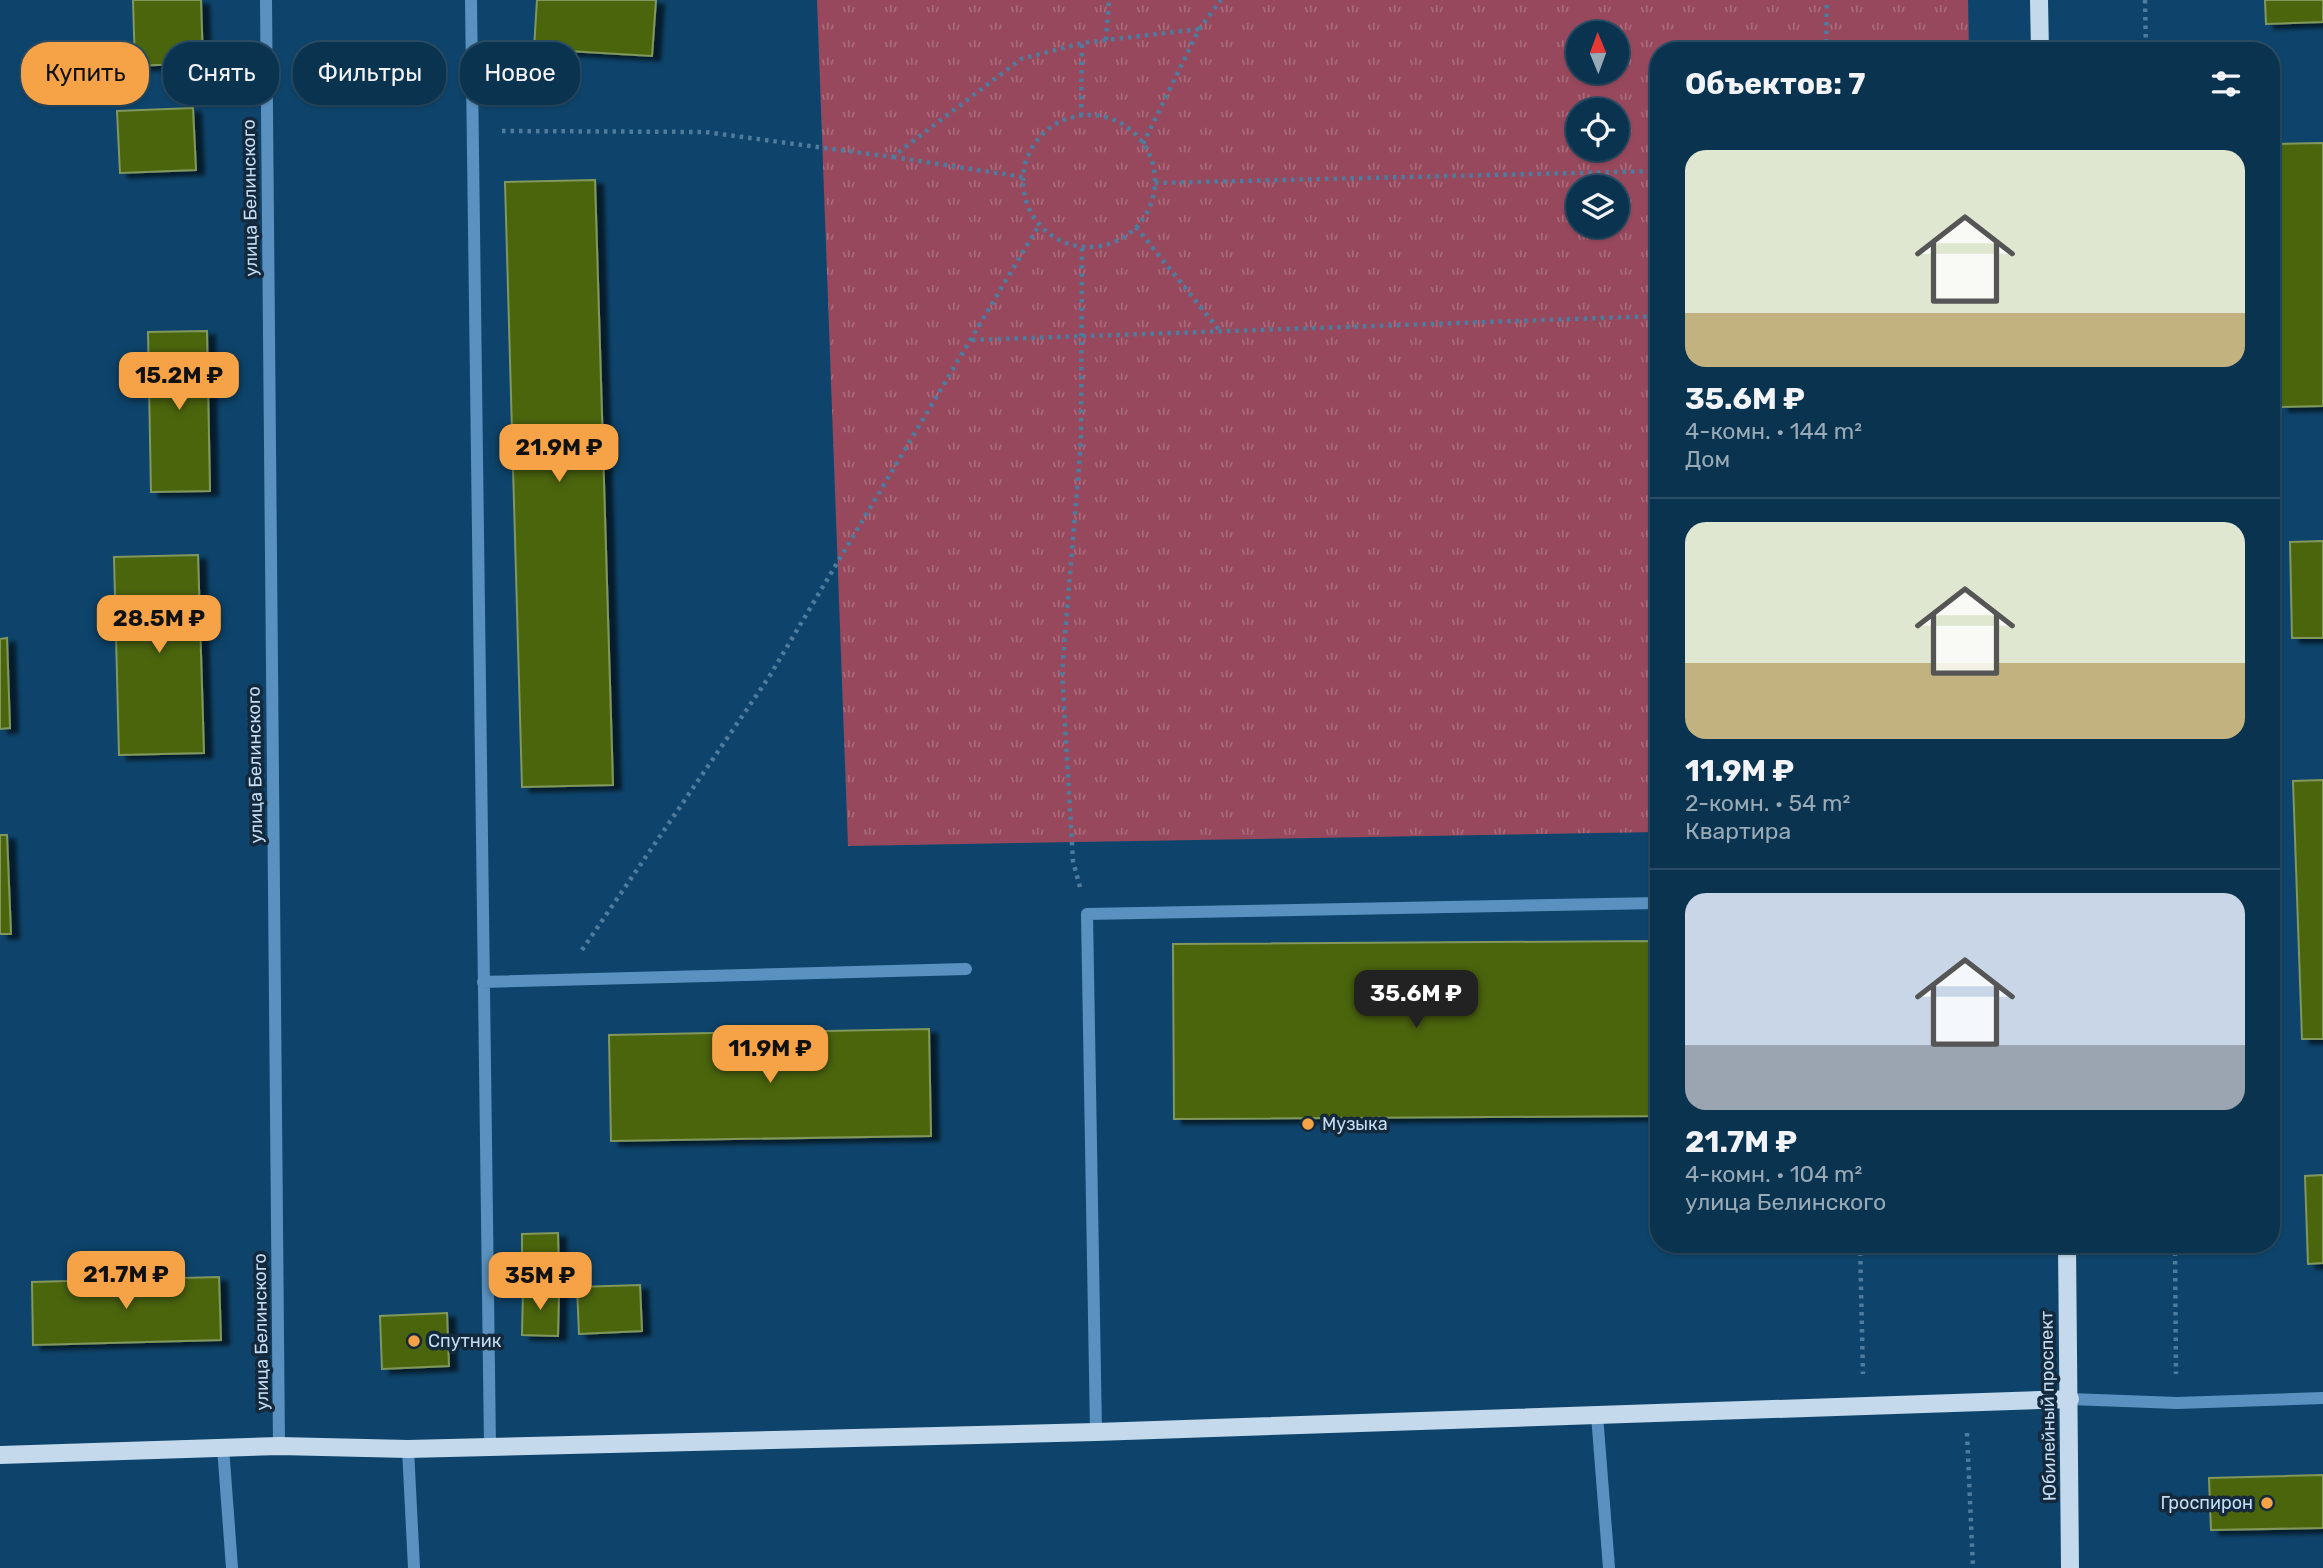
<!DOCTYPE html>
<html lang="ru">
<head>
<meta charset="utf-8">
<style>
	body { margin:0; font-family:Rubik,sans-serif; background:#133b57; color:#f1f3f6; height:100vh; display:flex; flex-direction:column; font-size:26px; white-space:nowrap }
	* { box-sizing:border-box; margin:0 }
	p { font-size:23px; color:#99aab7 }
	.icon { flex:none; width:38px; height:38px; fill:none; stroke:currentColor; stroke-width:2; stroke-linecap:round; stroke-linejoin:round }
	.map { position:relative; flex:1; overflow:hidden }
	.panel { position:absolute; left:1650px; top:42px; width:630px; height:1211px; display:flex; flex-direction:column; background:#0a3350; border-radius:28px; box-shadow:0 2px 5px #0004,0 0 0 2px #2a4e67 }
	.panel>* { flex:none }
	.guide { position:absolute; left:21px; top:42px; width:665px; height:63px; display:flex; gap:14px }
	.needle { width:46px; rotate:359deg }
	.controls { position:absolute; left:1566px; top:21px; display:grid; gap:14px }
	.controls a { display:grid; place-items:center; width:63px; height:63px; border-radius:50%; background:#0a3350; box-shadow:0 2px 5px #0004,0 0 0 2px #2a4e67; font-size:35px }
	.price { position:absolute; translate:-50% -60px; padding:0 16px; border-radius:14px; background:#f5a346; color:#111; font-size:23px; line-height:46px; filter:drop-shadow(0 2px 4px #0008) }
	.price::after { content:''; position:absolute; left:50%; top:42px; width:21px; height:16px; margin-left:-10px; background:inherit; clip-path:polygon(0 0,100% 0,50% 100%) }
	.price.on { background:#222; color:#fff }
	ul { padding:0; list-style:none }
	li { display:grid; align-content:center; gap:14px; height:371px; padding:0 35px }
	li+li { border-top:2px solid #2a4e67 }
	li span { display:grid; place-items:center; height:217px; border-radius:21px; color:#555 }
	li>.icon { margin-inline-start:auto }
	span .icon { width:126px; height:126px; fill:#fffc; stroke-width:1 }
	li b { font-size:30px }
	h2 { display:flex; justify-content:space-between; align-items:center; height:84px; padding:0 35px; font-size:30px }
	.tag { padding:0 24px; border-radius:28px; background:#0a3350; box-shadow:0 2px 5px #0004,0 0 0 2px #2a4e67; font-size:24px; line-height:63px }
	.tag.on { background:#f5a346; color:#111 }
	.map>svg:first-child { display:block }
</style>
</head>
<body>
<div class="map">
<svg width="2323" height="1568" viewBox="0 0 2323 1568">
	<defs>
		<pattern id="park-tufts" width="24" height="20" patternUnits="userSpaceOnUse" patternTransform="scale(1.75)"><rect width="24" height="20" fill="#97485c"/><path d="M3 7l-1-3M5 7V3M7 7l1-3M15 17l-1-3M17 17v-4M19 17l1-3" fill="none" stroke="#a86b7c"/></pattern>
		<filter id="shadow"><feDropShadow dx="8" dy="4.5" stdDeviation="2" flood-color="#0009"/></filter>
	</defs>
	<rect width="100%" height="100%" fill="#0e446b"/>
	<path fill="url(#park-tufts)" fill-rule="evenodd" d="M817 0H1968L1969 51H1659V832L848 846ZM1578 33H1617V72H1578ZM1578 110H1617V149H1578ZM1578 187H1617V226H1578Z"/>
	<path fill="#4b6509" stroke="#81975d" stroke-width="2" filter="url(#shadow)" d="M133 0H201L203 63 135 66Z
		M537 0H656L652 56 534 49Z
		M2265 0H2323V22L2266 24Z
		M193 108 196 170 120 173 117 111Z
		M2323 143V406L2281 407 2272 144Z
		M595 180 613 785 522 787 505 182Z
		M207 331 210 491 151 492 148 332Z
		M2323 541V638H2292L2290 542Z
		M198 555 204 753 119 755 114 557Z
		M7 638 10 728 0 729V639Z
		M2323 780V1039H2302L2293 781Z
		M0 835H7L11 934H0Z
		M1659 941V1116L1174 1119 1173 944Z
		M929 1029 931 1136 611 1141 609 1035Z
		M2323 1175V1263L2308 1264 2305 1176Z
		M558 1233 559 1275 522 1276V1234Z
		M219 1277 221 1340 33 1345 32 1282Z
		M640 1285 642 1331 579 1334 577 1287Z
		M523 1289 559 1290 558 1336 522 1335Z
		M447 1313 449 1366 382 1369 380 1316Z
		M2323 1475V1528L2211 1530 2209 1478Z"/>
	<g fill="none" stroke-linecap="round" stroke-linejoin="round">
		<path stroke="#4f7b9c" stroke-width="4.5" stroke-dasharray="3.5 5" stroke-linecap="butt" d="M2145 0 2146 51
			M1106 40 1109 0
			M1826 51 1827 0
			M1023 181a66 66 0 1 1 132 0a66 66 0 1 1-132 0Z
			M1081 116 1082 43
			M502 131 705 132 892 157 1021 59 1082 43 1199 29
			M1143 144 1199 29 1221 0
			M893 157 1023 177
			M1155 183 1659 171
			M1136 227 1220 331
			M972 340 1659 316
			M1080 887 1073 861 1062 672 1081 441 1082 247
			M582 950 769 677 1039 225
			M1860 1244 1863 1374
			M2175 1244 2176 1374
			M1967 1433 1973 1568"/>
		<path stroke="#5b91c0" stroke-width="12" d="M266 0 279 1446
			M471 0 490 1446
			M483 982 966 969
			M2070 1399 2177 1403 2323 1398
			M1597 1415 1609 1568
			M1096 1432 1087 914 1659 903
			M223 1447 232 1568
			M408 1449 414 1568"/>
		<path stroke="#c4d9ec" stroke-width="18" d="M2039 0 2040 51
			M2067 1244 2070 1568
			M0 1455 279 1446 408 1449 1096 1432 2070 1399"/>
	</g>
	<g fill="#f5a346" stroke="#14293b" stroke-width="2.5">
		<circle cx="1308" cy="1124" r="7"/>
		<circle cx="414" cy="1341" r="7"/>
		<circle cx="2267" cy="1503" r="7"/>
	</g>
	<g text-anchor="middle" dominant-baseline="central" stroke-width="7" stroke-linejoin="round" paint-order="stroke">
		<g font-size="18" fill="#c3ddf4" stroke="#14293b">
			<text transform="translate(250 198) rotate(-91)">улица Белинского</text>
			<text transform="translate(255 765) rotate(-91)">улица Белинского</text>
			<text transform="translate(261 1332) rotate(-91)">улица Белинского</text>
			<text transform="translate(2048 1406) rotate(-91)">Юбилейный проспект</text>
		</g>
		<g font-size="18" fill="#c3ddf4" stroke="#14293b" text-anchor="start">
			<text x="1322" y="1124">Музыка</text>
			<text x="428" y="1341">Спутник</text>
			<text x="2253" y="1503" text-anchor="end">Гроспирон</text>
		</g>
	</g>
</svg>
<div class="controls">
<a><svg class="needle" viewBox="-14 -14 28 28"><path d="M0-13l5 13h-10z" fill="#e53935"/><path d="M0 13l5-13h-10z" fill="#99aab7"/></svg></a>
<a><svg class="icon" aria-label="locate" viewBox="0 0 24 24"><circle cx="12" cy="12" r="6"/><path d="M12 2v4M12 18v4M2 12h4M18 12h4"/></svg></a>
<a><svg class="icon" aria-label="layers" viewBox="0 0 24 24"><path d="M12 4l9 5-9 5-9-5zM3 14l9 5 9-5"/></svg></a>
</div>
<b class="price" style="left:179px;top:412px">15.2M ₽</b>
<b class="price" style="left:559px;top:484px">21.9M ₽</b>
<b class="price" style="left:159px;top:655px">28.5M ₽</b>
<b class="price on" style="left:1416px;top:1030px">35.6M ₽</b>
<b class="price" style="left:770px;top:1085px">11.9M ₽</b>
<b class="price" style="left:126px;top:1311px">21.7M ₽</b>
<b class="price" style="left:540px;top:1312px">35M ₽</b>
<div class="guide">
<a class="tag on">Купить</a>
<a class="tag">Снять</a>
<a class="tag">Фильтры</a>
<a class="tag">Новое</a>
</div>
<section class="panel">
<h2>Объектов: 7<svg class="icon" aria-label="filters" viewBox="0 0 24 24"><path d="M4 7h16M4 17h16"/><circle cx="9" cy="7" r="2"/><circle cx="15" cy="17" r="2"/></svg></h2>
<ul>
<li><span style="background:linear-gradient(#dfe7d0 75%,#c2b280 0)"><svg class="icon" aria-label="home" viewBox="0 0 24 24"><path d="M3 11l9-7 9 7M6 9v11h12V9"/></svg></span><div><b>35.6M ₽</b><p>4-комн. · 144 m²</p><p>Дом</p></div></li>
<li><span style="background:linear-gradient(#dfe7d0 65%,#c2b280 0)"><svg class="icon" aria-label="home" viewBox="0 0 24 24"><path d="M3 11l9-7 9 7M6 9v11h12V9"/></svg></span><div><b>11.9M ₽</b><p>2-комн. · 54 m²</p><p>Квартира</p></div></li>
<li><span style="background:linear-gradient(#c9d6e8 70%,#9aa5b1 0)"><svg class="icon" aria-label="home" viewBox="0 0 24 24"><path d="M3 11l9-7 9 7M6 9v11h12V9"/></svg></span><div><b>21.7M ₽</b><p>4-комн. · 104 m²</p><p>улица Белинского</p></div></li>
</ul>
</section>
</div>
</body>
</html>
